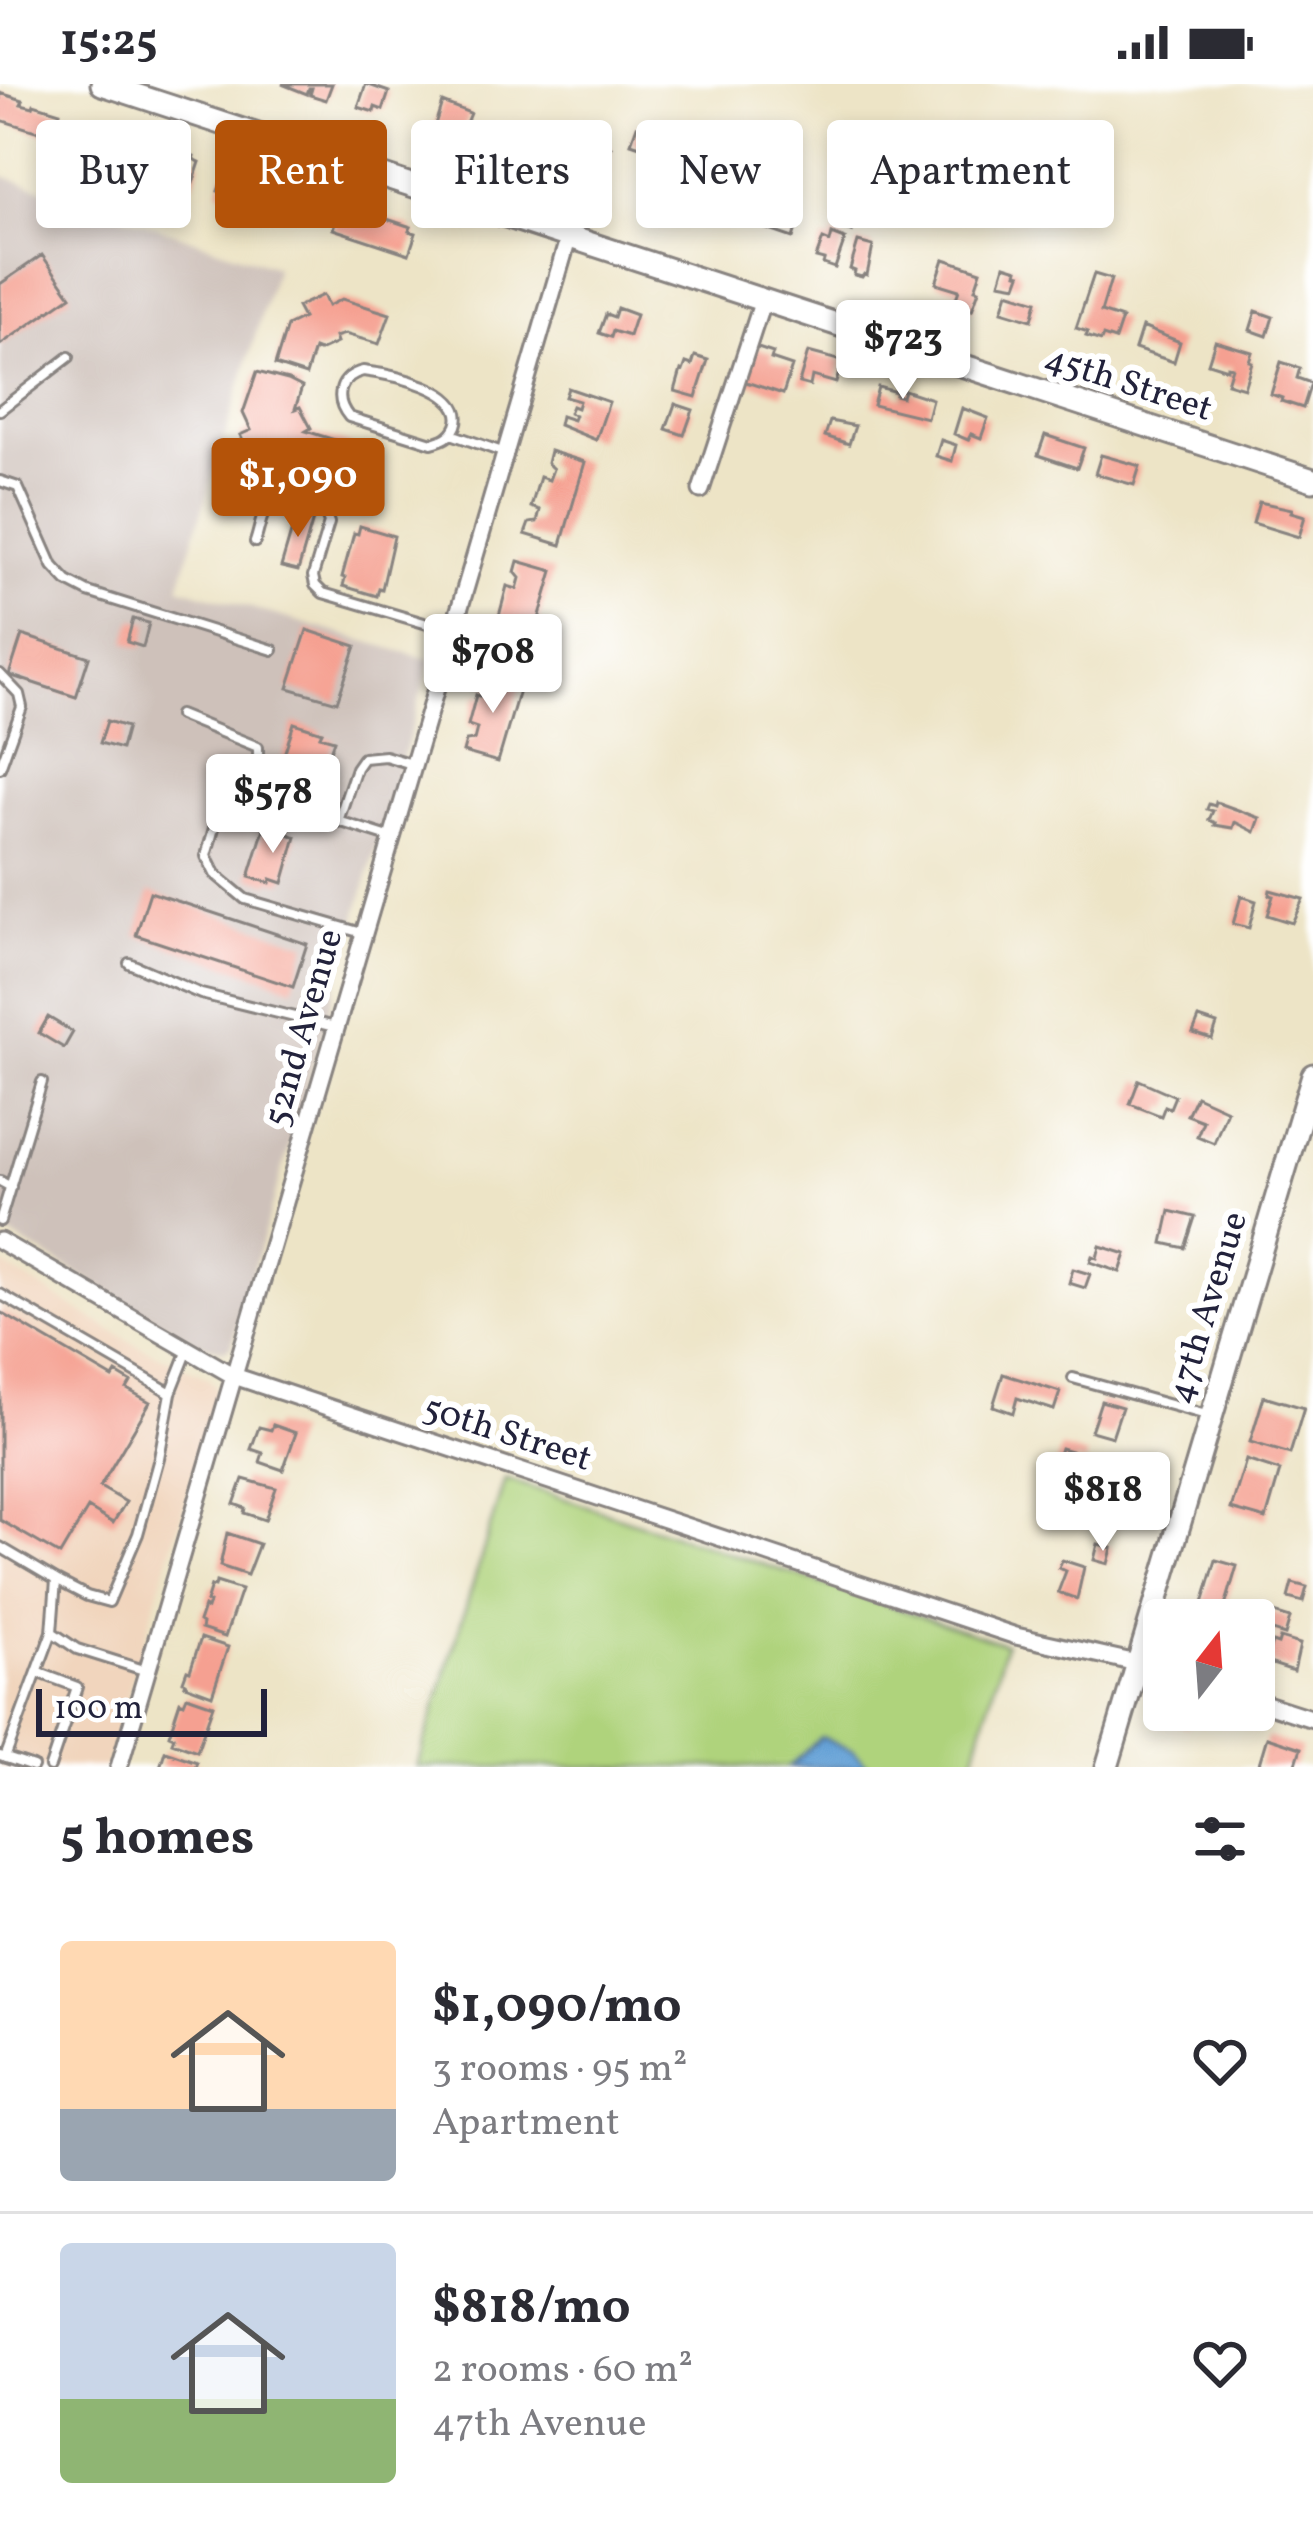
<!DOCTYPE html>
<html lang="en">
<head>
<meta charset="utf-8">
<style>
	body { margin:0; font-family:Vollkorn,serif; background:#f2f2f3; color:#2b2b33; height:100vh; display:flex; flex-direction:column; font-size:45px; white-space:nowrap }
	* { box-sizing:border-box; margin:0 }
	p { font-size:39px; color:#7c7c81 }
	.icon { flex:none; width:66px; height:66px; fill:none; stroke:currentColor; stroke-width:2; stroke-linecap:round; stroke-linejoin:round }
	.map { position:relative; height:1683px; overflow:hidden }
	.sheet { display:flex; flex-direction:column; background:#fff; flex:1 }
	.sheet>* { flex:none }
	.top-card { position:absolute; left:36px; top:36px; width:1242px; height:108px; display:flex; gap:24px }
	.needle { width:78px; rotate:17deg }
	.buttons { position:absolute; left:1143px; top:1515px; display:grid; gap:24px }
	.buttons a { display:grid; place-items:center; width:132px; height:132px; border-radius:12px; background:#fff; box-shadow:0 6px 18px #0003; font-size:60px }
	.scale { position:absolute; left:36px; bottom:30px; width:231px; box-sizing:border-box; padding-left:12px; border:6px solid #22223b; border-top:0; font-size:33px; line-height:42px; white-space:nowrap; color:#22223b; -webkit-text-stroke:9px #fff; paint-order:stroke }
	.price { position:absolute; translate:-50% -102px; padding:0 27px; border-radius:12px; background:#fff; color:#222; font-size:39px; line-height:78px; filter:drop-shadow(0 3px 6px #0008) }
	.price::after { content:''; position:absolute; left:50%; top:72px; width:36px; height:27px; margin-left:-18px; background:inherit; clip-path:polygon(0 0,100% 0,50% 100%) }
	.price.on { background:#b45309; color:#fff }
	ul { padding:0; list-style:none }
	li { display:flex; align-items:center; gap:36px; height:300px; padding:0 60px }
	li+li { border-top:3px solid #e1e1e2 }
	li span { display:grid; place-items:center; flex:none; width:336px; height:240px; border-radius:12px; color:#555 }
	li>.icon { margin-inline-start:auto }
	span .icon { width:144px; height:144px; fill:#fffc; stroke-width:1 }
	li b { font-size:51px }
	h2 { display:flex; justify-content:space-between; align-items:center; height:144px; padding:0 60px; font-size:51px }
	.pill { padding:0 42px; border-radius:12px; background:#fff; box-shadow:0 6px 18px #0003; font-size:42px; line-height:108px }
	.pill.on { background:#b45309; color:#fff }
	.status { display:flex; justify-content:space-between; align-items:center; height:84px; padding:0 60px; background:#fff; direction:ltr }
	.status svg { height:33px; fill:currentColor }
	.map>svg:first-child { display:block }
</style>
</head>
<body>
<div class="status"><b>15:25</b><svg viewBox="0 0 49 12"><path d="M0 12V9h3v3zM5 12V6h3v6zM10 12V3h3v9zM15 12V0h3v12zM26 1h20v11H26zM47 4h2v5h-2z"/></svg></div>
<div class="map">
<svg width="1313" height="1683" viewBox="0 0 1313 1683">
	<rect width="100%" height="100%" fill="#fff"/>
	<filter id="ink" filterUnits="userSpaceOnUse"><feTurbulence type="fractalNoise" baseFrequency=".00833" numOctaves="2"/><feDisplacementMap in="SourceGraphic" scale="24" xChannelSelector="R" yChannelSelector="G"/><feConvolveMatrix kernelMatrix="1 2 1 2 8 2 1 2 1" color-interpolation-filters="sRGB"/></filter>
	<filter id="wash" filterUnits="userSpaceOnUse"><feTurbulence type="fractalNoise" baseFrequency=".004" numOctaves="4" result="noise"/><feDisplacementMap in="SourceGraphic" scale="48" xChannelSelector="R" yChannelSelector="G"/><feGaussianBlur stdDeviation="2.7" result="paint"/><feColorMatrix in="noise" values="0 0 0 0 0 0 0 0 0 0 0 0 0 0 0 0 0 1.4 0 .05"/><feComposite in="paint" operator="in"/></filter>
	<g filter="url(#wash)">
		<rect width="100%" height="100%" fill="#ede4c6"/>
		<path fill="#f1d5bd" d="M0 1179 134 1260 207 1294 215 1302 217 1312 106 1683H0Z"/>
		<path fill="#cec1ba" d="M0 91 276 183 179 503 431 576 231 1262 225 1267 199 1260 0 1145Z"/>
		<path fill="#afd37b" stroke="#687a5b" stroke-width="3" d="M505 1395 1005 1560 972 1683H417Z"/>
		<path fill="#65a1d6" stroke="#446288" stroke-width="3" d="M821 1653 854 1667 869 1683H789Z"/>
		<g id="blocks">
			<path fill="#f5a091" d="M282 0H332L326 16 310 11 312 4H309L307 10Z
				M366 0 389 8 383 26 375 23 374 28 358 23Z
				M0 9 23 16 21 20 33 23 34 20 60 28 59 32 65 34 58 54 0 36Z
				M442 18 470 29 459 56 447 52 446 55 439 53 441 50 433 47Z
				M637 42 655 48 649 65 631 59Z
				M130 51 157 60 156 64 166 67 168 63 194 72 193 75 200 78 193 99 116 74 123 53 129 55Z
				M742 58 762 64 756 84 736 78Z
				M595 59 611 64 606 80 590 75Z
				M563 68 593 78 588 94 580 92 579 95 556 88Z
				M661 76 683 82 678 98 672 97 670 101 662 99 663 94 657 92 659 87 653 85 655 78 660 79Z
				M232 85 258 94 257 98 268 101 270 97 296 106 294 110 300 112 294 131 218 107 225 87 231 89Z
				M759 111 776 117 771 130 798 138 793 154 746 138 751 123 755 124Z
				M347 122 373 131 372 134 383 138 384 134 411 143 409 147 416 149 409 170 333 145 339 125 345 127Z
				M839 124 857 130 852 148 834 142Z
				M832 150 845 155 835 184 823 180 824 176 816 174 823 155 830 158Z
				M858 158 873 162 867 191 864 190 862 193 854 191 855 187 850 185Z
				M42 171 71 212 0 261V200Z
				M944 175 981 187 975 205 979 206 972 226 954 220 959 206 936 199Z
				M1005 181 1018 185 1017 189 1021 190 1017 201 1000 198Z
				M1094 190 1111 195 1101 228 1122 235 1115 256 1103 252 1101 257 1086 252 1088 248 1076 244Z
				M1008 208 1037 217 1032 236 1002 227Z
				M323 211 328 222 342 215 390 230 379 260 345 250 335 253 337 259 319 267 314 265 306 291 275 281 287 242 303 234 297 223Z
				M617 224 636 231 629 252 613 247 611 253 599 249 606 230 614 233Z
				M1256 227 1273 233 1267 252 1250 246Z
				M1142 243 1180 258 1174 278 1135 265Z
				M1215 257 1252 268 1249 277 1252 278 1244 304 1227 299 1232 283 1227 282V285L1208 279Z
				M755 263 773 269 771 275 792 282 783 310 743 297Z
				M808 268 842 277 836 299 812 292 810 302 799 299Z
				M695 272 708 276 696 313 675 307 681 286 683 287 686 279 692 281Z
				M1281 278 1300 284 1297 294 1311 299 1303 324 1281 317 1282 314 1271 310Z
				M257 288 288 296 302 303 295 325 300 323 311 344 306 347 351 361 347 373H350L337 407 272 385 264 370 252 375 240 351 251 346 243 329Z
				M878 303 896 308 895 311 902 313 904 306 932 315 927 334 873 321Z
				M568 304 609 318 596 356 559 341 561 332 573 336 575 331 569 329 572 322 577 324 579 317 565 313Z
				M675 320 693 326 684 351 666 345Z
				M962 324 988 334 981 354 971 350 968 356 954 350Z
				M830 337 855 342 849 360 825 352Z
				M1045 351 1084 364 1077 384 1038 371Z
				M941 356 956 361 952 377 936 372Z
				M550 367 585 378 561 461 525 450 529 439 537 438 540 426 531 423 540 393 549 396 553 385 547 379Z
				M1101 371 1140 382 1134 401 1095 390Z
				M1259 418 1292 425 1291 428 1305 432 1299 453 1253 439Z
				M298 425 315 429 298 487 281 483Z
				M360 442 394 452 382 505 379 504 377 512 343 502 345 494 342 493 354 449 358 450Z
				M518 477 553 487 529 569 494 559 498 548 505 547 509 535 499 532 507 502 517 505 520 494 515 488Z
				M133 535 149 539 143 563 127 558Z
				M307 546 356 562 337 618 288 604Z
				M22 551 89 573 76 613 9 591Z
				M486 586 522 596 498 678 463 668 466 657 474 656 477 644 468 641 476 611 486 614 489 603 483 597Z
				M107 637 127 643 121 665 100 659Z
				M294 639 322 648 320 652 334 656 327 676 330 677 317 709 304 705 303 708 275 699Z
				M1216 718 1260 734 1255 748 1235 738 1233 744 1215 741 1216 739 1209 736 1213 727 1207 725 1209 720 1215 722Z
				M265 741 296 753 283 799 271 795 270 799 249 793Z
				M1270 806 1303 815 1292 839 1267 831 1273 812 1269 811Z
				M150 808 307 860 293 903 136 851Z
				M1241 812 1256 817 1249 844 1233 840Z
				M48 933 73 948 64 964 39 949Z
				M1199 934 1217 940 1212 955 1193 949Z
				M1139 996 1175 1012 1170 1024 1165 1022 1161 1032 1130 1020Z
				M1196 1012 1227 1026 1214 1059 1197 1052 1203 1037 1187 1031Z
				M1170 1127 1195 1133 1185 1164 1163 1159Z
				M1100 1162 1126 1170 1120 1188 1090 1178 1092 1172 1097 1174Z
				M1073 1185 1090 1190 1085 1204 1069 1199Z
				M0 1228 113 1294 116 1289 131 1298 127 1305 150 1318 100 1403 126 1418 124 1421 113 1439 88 1424 60 1471 0 1436Z
				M1003 1290 1060 1308 1054 1326 1017 1314 1013 1329 993 1322Z
				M1264 1312 1304 1324 1290 1370 1250 1358Z
				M1101 1317 1122 1323 1112 1353 1091 1347Z
				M273 1341 296 1349 283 1386 260 1378 263 1369 251 1365 259 1343 271 1346Z
				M1061 1364 1087 1372 1085 1379 1076 1376 1073 1389 1055 1383Z
				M1246 1376 1280 1387 1266 1435 1231 1425Z
				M1102 1382 1132 1390 1129 1404 1099 1395Z
				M243 1395 276 1404 265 1436 244 1429 245 1424 234 1420Z
				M227 1449 259 1460 247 1491 220 1482Z
				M1098 1460 1112 1464 1108 1480 1094 1476Z
				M1062 1476 1084 1483 1077 1515 1058 1508 1066 1487 1059 1484Z
				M1216 1476 1237 1482 1221 1536H1198Z
				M216 1498 241 1506 225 1553 201 1545 202 1540 199 1538 204 1523 207 1525 209 1519 206 1518 211 1502 215 1503Z
				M1292 1499 1307 1503 1303 1518 1288 1514Z
				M1271 1528 1290 1534 1285 1551 1266 1545Z
				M201 1554 228 1563 212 1611 185 1601 186 1599 183 1597 187 1586 190 1587Z
				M1280 1554 1300 1560 1294 1587 1266 1578 1272 1558 1278 1560Z
				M187 1612 213 1621 197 1667 172 1658 174 1653 169 1651 180 1617 184 1619Z
				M1172 1626H1192L1187 1643 1168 1637Z
				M1267 1653 1301 1664 1295 1683H1258Z
				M165 1667 197 1678 195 1683H160Z"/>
		</g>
	</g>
	<g filter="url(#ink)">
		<use href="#blocks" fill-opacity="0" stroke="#888380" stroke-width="3"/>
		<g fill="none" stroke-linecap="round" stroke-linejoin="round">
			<defs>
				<path id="service" d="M363 287C388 290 470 305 456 342 451 353 443 356 432 359L349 333C333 314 340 292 363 287Z
					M0 326 69 273
					M451 350 505 369
					M0 397 18 403 53 482 67 497 88 508 273 566
					M255 458C259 448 261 428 269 421 281 409 312 427 326 431L329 439 313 492 315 501 323 509 451 547
					M0 590 19 610 22 623 0 684
					M179 631 258 663V697L272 716 392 754
					M338 737 356 684 363 674 385 672 412 680
					M214 744 206 772 215 790 245 815 362 849
					M129 879 201 910 335 943
					M0 1097 11 1103
					M0 1137 42 998
					M0 1210 171 1309
					M1073 1294 1210 1332
					M0 1463 56 1496 52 1548 5 1674
					M56 1496 87 1512 109 1518 138 1450 159 1374 171 1309 188 1266
					M52 1548 77 1565 147 1587
					M37 1588 77 1603 50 1683
					M0 1672 33 1683"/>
				<path id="minor" d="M701 406 763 216
					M0 1157 234 1292 1016 1552 1137 1579 1164 1587
					M1254 1616 1313 1635
					M119 1683 569 152"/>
				<path id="tertiary" d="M102 0 1313 396
					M1107 1683 1313 991"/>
			</defs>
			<use href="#service" stroke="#888380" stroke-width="14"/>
			<use href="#minor" stroke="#888380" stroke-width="21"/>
			<use href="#tertiary" stroke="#888380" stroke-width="27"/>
			<use href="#service" stroke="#fff" stroke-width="8"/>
			<use href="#minor" stroke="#fff" stroke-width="15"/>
			<use href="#tertiary" stroke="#fff" stroke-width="21"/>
		</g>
	</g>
	<g text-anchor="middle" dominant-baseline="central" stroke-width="12" stroke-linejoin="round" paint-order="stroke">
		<g font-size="36" fill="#22223b" stroke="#fff">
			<text transform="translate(1128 301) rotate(18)">45th Street</text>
			<text transform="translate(305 944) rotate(-74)">52nd Avenue</text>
			<text transform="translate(1209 1224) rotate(-73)">47th Avenue</text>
			<text transform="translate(507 1351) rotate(18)">50th Street</text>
		</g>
	</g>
</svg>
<div class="buttons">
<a><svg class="needle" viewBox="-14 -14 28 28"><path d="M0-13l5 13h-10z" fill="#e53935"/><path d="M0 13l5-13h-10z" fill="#7c7c81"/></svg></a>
</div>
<div class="scale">100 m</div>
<b class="price" style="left:903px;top:318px">$723</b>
<b class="price on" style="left:298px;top:456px">$1,090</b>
<b class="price" style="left:493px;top:632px">$708</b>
<b class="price" style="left:273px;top:772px">$578</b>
<b class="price" style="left:1103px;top:1470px">$818</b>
<div class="top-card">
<a class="pill">Buy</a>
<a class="pill on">Rent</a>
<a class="pill">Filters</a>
<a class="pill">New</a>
<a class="pill">Apartment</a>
</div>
</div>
<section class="sheet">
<h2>5 homes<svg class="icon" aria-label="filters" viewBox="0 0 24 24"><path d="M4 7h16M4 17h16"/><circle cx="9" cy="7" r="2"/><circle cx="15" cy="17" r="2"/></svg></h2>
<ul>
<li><span style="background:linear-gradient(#ffd9b3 70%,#9aa5b1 0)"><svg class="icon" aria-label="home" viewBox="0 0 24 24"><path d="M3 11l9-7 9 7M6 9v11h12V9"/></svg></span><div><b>$1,090/mo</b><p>3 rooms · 95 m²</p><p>Apartment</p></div><svg class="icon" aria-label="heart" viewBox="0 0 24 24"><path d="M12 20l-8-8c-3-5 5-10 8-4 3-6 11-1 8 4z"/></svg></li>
<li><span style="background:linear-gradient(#c9d6e8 65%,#8fb573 0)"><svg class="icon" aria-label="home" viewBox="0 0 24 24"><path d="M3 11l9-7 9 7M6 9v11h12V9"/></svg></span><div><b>$818/mo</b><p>2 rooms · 60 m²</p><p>47th Avenue</p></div><svg class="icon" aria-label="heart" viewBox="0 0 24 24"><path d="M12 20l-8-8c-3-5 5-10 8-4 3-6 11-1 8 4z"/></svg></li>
</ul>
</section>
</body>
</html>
